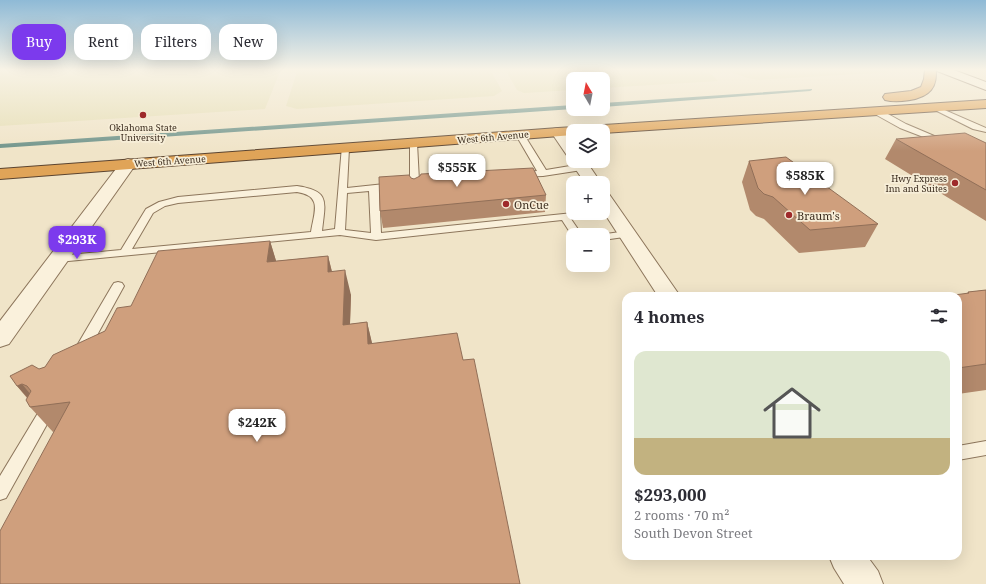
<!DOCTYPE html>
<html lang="en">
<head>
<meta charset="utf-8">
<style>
	body { margin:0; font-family:"Noto Serif",serif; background:#f2f2f3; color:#2b2b33; height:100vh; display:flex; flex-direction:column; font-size:15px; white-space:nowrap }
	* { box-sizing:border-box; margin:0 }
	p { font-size:13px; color:#7c7c81 }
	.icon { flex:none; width:22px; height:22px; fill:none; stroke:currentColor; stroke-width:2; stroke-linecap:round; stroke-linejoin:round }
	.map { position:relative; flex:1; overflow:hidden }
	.details { position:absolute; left:622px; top:292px; width:340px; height:268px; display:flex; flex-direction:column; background:#fff; border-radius:12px; box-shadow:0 4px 16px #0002 }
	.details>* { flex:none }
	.guide { position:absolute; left:12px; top:24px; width:380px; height:36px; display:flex; gap:8px }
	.needle { width:26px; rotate:350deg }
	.fabs { position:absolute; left:566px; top:72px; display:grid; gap:8px }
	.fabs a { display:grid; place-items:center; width:44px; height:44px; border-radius:8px; background:#fff; box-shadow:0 4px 16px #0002; font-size:20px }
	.price { position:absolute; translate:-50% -34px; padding:0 9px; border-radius:8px; background:#fff; color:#222; font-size:13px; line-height:26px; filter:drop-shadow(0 1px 2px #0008) }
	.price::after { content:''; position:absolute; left:50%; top:24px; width:12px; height:9px; margin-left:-6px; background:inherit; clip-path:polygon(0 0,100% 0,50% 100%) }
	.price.selected { background:#7c3aed; color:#fff }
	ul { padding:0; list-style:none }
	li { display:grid; align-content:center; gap:8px; height:212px; padding:0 12px }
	li span { display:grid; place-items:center; height:124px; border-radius:12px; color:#555 }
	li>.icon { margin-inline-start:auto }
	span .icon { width:72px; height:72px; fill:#fffc; stroke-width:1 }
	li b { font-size:17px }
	h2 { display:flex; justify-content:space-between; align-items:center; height:48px; padding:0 12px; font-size:17px }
	.pill { padding:0 14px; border-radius:12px; background:#fff; box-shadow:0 4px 16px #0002; font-size:14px; line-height:36px }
	.pill.selected { background:#7c3aed; color:#fff }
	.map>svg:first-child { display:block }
</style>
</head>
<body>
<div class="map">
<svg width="986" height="584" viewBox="0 0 986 584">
	<rect width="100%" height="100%" fill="#f0e4c8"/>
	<path fill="#e6deb5" d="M0 69H281L265 109 0 126Z
		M298 69H490L502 91 494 96 297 109 286 106Z
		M505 69H696L712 75 718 81 603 88V79H573V90L524 93 517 90Z
		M723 69H880L891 72 759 80 747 78Z"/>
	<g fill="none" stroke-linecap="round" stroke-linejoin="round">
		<path fill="#6f938a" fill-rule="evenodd" d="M812 89V90L810 91 603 107V103Z
			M573 105V109L0 148V144Z"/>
		<defs>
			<path id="lane" d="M933 105 986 128V132L973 129 929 107Z
				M873 109H879L906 124 946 141 942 143H939L900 128 873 113Z
				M517 133H523L546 170 582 164 586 167 582 170 543 176 516 177 515 175 516 173 537 171 516 135Z
				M410 141H416L417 143 419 181H428L430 183 428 185 415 187 410 184Z
				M342 146H348L349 148 347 188 394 183 399 186 394 189 379 190 381 233 573 213H602L597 216 571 219 582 235H573V237L562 220 376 240 340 235 58 262 52 259 58 256 121 250 146 209 159 202 178 197 297 186C331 191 325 202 322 231L335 229ZM369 191 371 233 345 230 347 193ZM297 192C323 196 314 212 311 232L132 249 153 213 165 206 178 203Z
				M627 231 632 234 631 236 603 240V235H599Z
				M118 282 122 283 124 286 85 357 80 358 75 357 73 353 75 349 112 286 114 283Z
				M43 411 48 413 51 417 6 498 0 500V476L38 413Z
				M986 441V455L958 460V446Z"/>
			<path id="street" d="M558 128 563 129 573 143V161H586L601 183H585L570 161 572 158 568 157 551 132 553 129Z
				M128 159 134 161 136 164 9 344 0 347V321L122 161Z
				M603 193 609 194 680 296H658L603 211Z
				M829 556H867L878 571 883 584H844L834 568Z"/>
			<path id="secondary" d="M935 69H951L986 82V90L937 71Z"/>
			<path id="highway" d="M925 69H936C936 77 936 84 931 90 922 101 896 103 885 100L883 97 885 94 911 91 921 87 924 79Z
				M986 100V108L603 133V131H573V135L0 179V169L558 128Z"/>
		</defs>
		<use href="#lane" stroke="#8d765c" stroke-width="2"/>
		<use href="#street" stroke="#8d765c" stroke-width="2"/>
		<use href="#secondary" stroke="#6f573f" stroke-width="2"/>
		<use href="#highway" stroke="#5b4430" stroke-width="2"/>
		<use href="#lane" fill="#faf1dc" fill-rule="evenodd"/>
		<use href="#street" fill="#faf1dc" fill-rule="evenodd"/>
		<use href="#secondary" fill="#faf1dc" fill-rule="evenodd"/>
		<use href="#highway" fill="#e0a458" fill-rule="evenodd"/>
	</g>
	<path fill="#b2896c" d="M896 139 986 143V221L885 159Z
		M749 161 878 224 865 247 799 253 764 219 756 216 750 210 742 182Z
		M411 178 414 179 546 195 545 212 383 228 380 211Z
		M270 241 276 261 328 256 332 272 351 295 350 324 367 322 372 344 53 432 30 407 27 398 17 386 39 369 45 367 105 331 131 306Z
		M986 290V390L958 394V296L967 293 968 292Z"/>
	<path fill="#916f58" d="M270 241 277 264 267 262Z
		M328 256 334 280 328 272Z
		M345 270 351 295 349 350 343 325Z
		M367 322 373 347 368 344Z
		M22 384 40 406H35L17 386Z"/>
	<path fill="#cf9f7d" stroke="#916f58" d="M965 133 986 143V190L896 139Z
		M786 157 878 224 810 230 773 197 764 194 758 188 749 161Z
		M533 168 546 195 380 211 379 177 409 175 411 178 414 179 420 176 421 174Z
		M270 241 267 262 328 256V272L345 270 343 325 367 322 368 344 457 333 463 360 474 359 520 584H0V531L70 402 30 407 26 400 31 391 27 386 22 384 17 386 10 376 32 365 39 369 45 367 53 355 105 331 117 308 131 306 158 251Z
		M986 290V364L958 368V296H947L969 293 968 292Z"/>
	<linearGradient id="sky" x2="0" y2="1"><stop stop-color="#8fbad6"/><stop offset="0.46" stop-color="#f8f3e6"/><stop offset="1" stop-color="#f8f3e6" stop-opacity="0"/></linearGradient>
	<rect width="986" height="151" fill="url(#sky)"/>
	<g fill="#9e2a2b" stroke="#f7eed8" stroke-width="1.5">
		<circle cx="143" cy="115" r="4"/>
		<circle cx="955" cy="183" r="4"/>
		<circle cx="506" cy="204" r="4"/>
		<circle cx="789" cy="215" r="4"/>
	</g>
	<g text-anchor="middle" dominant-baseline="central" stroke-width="3.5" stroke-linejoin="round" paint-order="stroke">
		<g font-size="9" fill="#3d2e20" stroke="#f7eed8">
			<text x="143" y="127">Oklahoma State<tspan x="143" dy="10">University</tspan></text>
			<text x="947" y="178" text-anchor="end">Hwy Express<tspan x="947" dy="10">Inn and Suites</tspan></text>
		</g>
		<g font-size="9" fill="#3d2e20" stroke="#f7eed8">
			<text transform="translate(493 137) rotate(-5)">West 6th Avenue</text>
			<text transform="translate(170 161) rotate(-4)">West 6th Avenue</text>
		</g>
		<g font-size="11" fill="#3d2e20" stroke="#f7eed8" text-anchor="start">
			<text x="514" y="204">OnCue</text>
			<text x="797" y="215">Braum's</text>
		</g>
	</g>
</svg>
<div class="fabs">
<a><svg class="needle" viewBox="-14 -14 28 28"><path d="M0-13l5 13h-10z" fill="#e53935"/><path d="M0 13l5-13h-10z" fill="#7c7c81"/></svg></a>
<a><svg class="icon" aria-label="layers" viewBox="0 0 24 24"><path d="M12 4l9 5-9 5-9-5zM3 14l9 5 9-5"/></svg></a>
<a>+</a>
<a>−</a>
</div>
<b class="price" style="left:457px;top:188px">$555K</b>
<b class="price" style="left:805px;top:196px">$585K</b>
<b class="price selected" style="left:77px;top:260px">$293K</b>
<b class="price" style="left:257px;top:443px">$242K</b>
<div class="guide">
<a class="pill selected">Buy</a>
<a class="pill">Rent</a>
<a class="pill">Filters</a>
<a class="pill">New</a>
</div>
<section class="details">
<h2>4 homes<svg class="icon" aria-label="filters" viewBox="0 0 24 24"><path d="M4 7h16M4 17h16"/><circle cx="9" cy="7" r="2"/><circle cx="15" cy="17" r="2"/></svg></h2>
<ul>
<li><span style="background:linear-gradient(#dfe7d0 70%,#c2b280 0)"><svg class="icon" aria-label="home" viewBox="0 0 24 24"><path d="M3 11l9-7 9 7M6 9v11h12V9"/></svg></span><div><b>$293,000</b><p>2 rooms · 70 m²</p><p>South Devon Street</p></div></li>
</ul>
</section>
</div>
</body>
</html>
